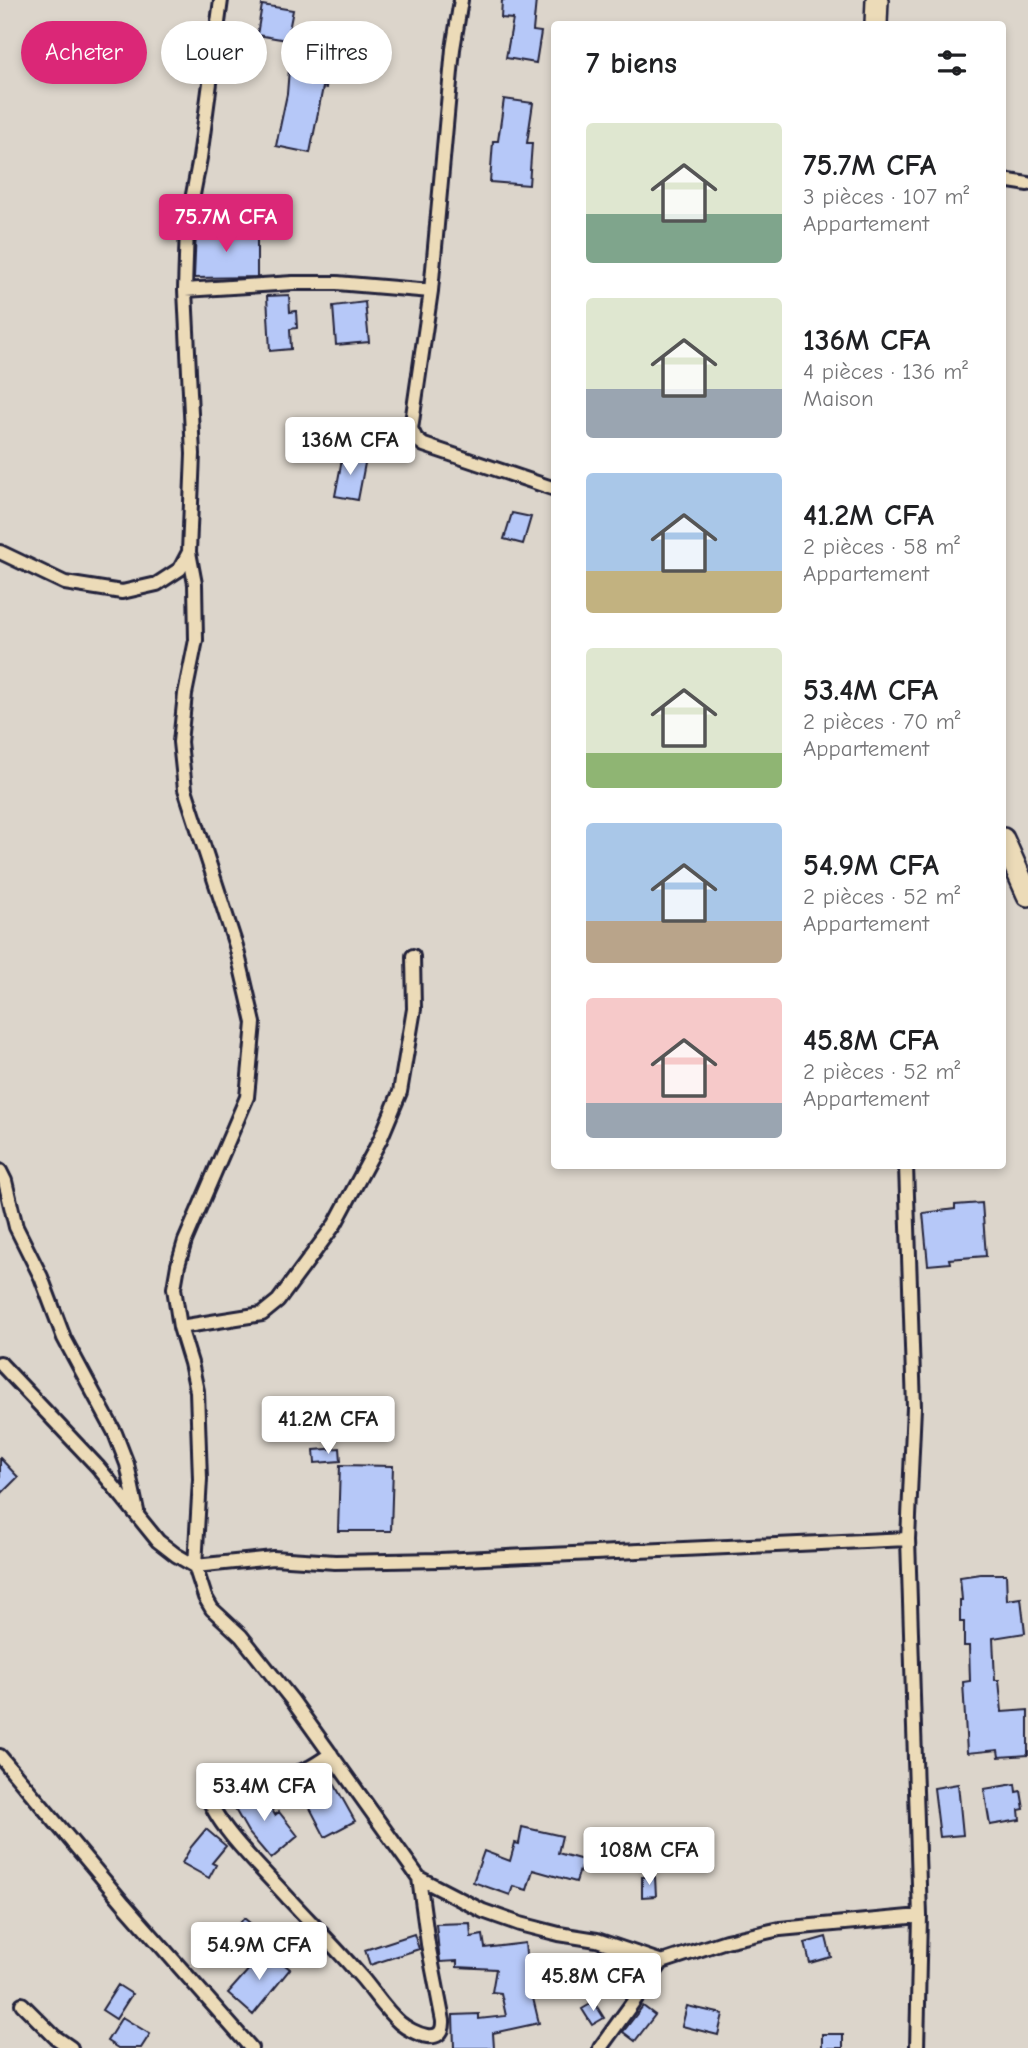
<!DOCTYPE html>
<html lang="fr">
<head>
<meta charset="utf-8">
<style>
	body { margin:0; font-family:"Comic Neue",sans-serif; background:#f6f6f6; color:#202124; height:100vh; display:flex; flex-direction:column; font-size:26px; white-space:nowrap }
	* { box-sizing:border-box; margin:0 }
	p { font-size:23px; color:#757577 }
	.icon { flex:none; width:38px; height:38px; fill:none; stroke:currentColor; stroke-width:2; stroke-linecap:round; stroke-linejoin:round }
	.map { position:relative; flex:1; overflow:hidden }
	.sheet { position:absolute; left:551px; top:21px; width:455px; height:1148px; display:flex; flex-direction:column; background:#fff; border-radius:7px; box-shadow:0 4px 10px #0003 }
	.sheet>* { flex:none }
	.banner { position:absolute; left:21px; top:21px; width:425px; height:63px; display:flex; gap:14px }
	.price { position:absolute; translate:-50% -60px; padding:0 16px; border-radius:7px; background:#fff; color:#222; font-size:23px; line-height:46px; filter:drop-shadow(0 2px 4px #0008) }
	.price::after { content:''; position:absolute; left:50%; top:42px; width:21px; height:16px; margin-left:-10px; background:inherit; clip-path:polygon(0 0,100% 0,50% 100%) }
	.price.current { background:#db2777; color:#fff }
	ul { padding:0; list-style:none }
	li { display:flex; align-items:center; gap:21px; height:175px; padding:0 35px }
	li span { display:grid; place-items:center; flex:none; width:196px; height:140px; border-radius:7px; color:#555 }
	li>.icon { margin-inline-start:auto }
	span .icon { width:84px; height:84px; fill:#fffc; stroke-width:1 }
	li b { font-size:30px }
	h2 { display:flex; justify-content:space-between; align-items:center; height:84px; padding:0 35px; font-size:30px }
	.tag { padding:0 24px; border-radius:32px; background:#fff; box-shadow:0 4px 10px #0003; font-size:24px; line-height:63px }
	.tag.current { background:#db2777; color:#fff }
	.map>svg:first-child { display:block }
</style>
</head>
<body>
<div class="map">
<svg width="1028" height="2048" viewBox="0 0 1028 2048">
	<rect width="100%" height="100%" fill="#dcd5cb"/>
	<filter id="ink" filterUnits="userSpaceOnUse"><feTurbulence type="fractalNoise" baseFrequency=".0143" numOctaves="2"/><feDisplacementMap in="SourceGraphic" scale="14" xChannelSelector="R" yChannelSelector="G"/><feConvolveMatrix kernelMatrix="1 2 1 2 8 2 1 2 1" color-interpolation-filters="sRGB"/></filter>
	<g filter="url(#ink)">
		<path fill="#b6c8f8" stroke="#22223b" stroke-width="2" d="M502 0H536L533 31 541 32 536 63 506 58 513 19 501 18Z
			M262 5 293 10 287 40 257 35Z
			M291 44 330 47 326 88 323 87 310 153 276 146 287 94Z
			M504 99 533 103 527 143H532L529 185 490 182 493 141H498Z
			M196 230H257V277L194 278Z
			M289 295 290 312 296 311 297 328 290 329 291 349 270 351 267 296Z
			M365 302 369 342 336 345 333 306Z
			M343 454 366 458 358 500 335 496Z
			M512 513 531 517 523 544 504 539Z
			M982 1203 986 1256 949 1259 950 1263 928 1265 923 1213 955 1209V1205Z
			M340 1448 341 1461 315 1463 314 1450Z
			M0 1458 18 1477 0 1495Z
			M340 1465 393 1466 391 1531H338Z
			M980 1574H1006L1007 1600 1021 1598 1025 1633 993 1638 995 1680H999L1002 1712 1028 1710V1755L999 1757 998 1750 967 1753 963 1682 970 1681 969 1646H964V1622H960V1600H962L960 1577Z
			M327 1771 355 1821 325 1837 299 1787Z
			M958 1784 963 1835 940 1837 934 1788Z
			M1015 1784 1016 1792 1021 1791 1024 1809 1019 1810 1020 1820 990 1825 984 1789Z
			M259 1788 275 1815 279 1812 298 1836 271 1859 248 1832 232 1804Z
			M522 1827 562 1836 558 1853 583 1860 576 1882 533 1870 527 1890 513 1886 510 1895 473 1882 484 1851 510 1861 515 1843 519 1844Z
			M206 1829 226 1846 212 1863 216 1865 209 1878 182 1863 191 1847Z
			M642 1877H655L656 1896 642 1897Z
			M244 1918 270 1940 257 1956 231 1934Z
			M470 1923 471 1937 483 1935 485 1948 525 1943 529 1986H534L532 1994 539 2023 493 2033 494 2048H454L453 2015 479 2014V2019L506 2016 501 1993 492 1992 496 1969 457 1967V1961L440 1962 436 1924Z
			M414 1934 419 1949 370 1965 365 1950Z
			M826 1937 831 1957 810 1963 805 1943Z
			M266 1950 290 1969 253 2015 228 1993Z
			M118 1985 132 1994 116 2019 102 2010Z
			M594 2002 604 2018 592 2025 582 2009Z
			M643 2006 655 2015 635 2041 623 2032Z
			M687 2006 723 2014 718 2035 682 2026Z
			M122 2017 150 2034 141 2048H118L107 2041Z
			M822 2034H843V2048H822Z"/>
		<g fill="none" stroke-linecap="round" stroke-linejoin="round">
			<defs>
				<path id="minor" d="M461 0 453 49 431 291 411 429 416 439 424 445 555 489
					M1003 180 1028 184
					M185 290 293 283H337L431 291
					M0 552 65 583 122 592 157 584 180 569 189 552 193 454 185 290 187 226 200 158 221 0
					M189 552 195 584 196 640 185 694 180 742 185 789 236 946 254 1023 247 1097 185 1241 178 1265 174 1288 180 1327 191 1363 197 1391 200 1479 195 1566 205 1597 212 1609 241 1636 292 1700 419 1878 428 1944 443 2021C444 2048 412 2033 400 2023 385 2010 374 1992 362 1978 339 1951 313 1925 289 1899 269 1876 212 1823 208 1794 231 1771 263 1780 292 1774 307 1771 319 1762 331 1754
					M906 1166 914 1407 908 1539 920 1916 917 2048
					M0 1171 5 1181 16 1227 41 1277 64 1338 115 1433 127 1464 137 1511
					M180 1327 262 1314 278 1301 335 1224 380 1140 400 1092 414 1009 413 956
					M0 1363 98 1467 158 1541 176 1555 195 1566 273 1558 335 1562 440 1560 908 1539
					M0 1756 124 1904 251 2048
					M419 1878 483 1911 520 1924 559 1934 597 1940 662 1962
					M22 2004 55 2037 71 2048
					M600 2048 662 1962 726 1941 780 1929 920 1916"/>
				<path id="trunk" d="M876 24 877 0
					M1003 839 1028 895"/>
			</defs>
			<use href="#minor" stroke="#22223b" stroke-width="18"/>
			<use href="#trunk" stroke="#22223b" stroke-width="26"/>
			<use href="#minor" stroke="#ecdbb8" stroke-width="12"/>
			<use href="#trunk" stroke="#ecdbb8" stroke-width="21"/>
		</g>
	</g>
</svg>
<b class="price current" style="left:226px;top:254px">75.7M CFA</b>
<b class="price" style="left:350px;top:477px">136M CFA</b>
<b class="price" style="left:328px;top:1456px">41.2M CFA</b>
<b class="price" style="left:264px;top:1823px">53.4M CFA</b>
<b class="price" style="left:649px;top:1887px">108M CFA</b>
<b class="price" style="left:259px;top:1982px">54.9M CFA</b>
<b class="price" style="left:593px;top:2013px">45.8M CFA</b>
<div class="banner">
<a class="tag current">Acheter</a>
<a class="tag">Louer</a>
<a class="tag">Filtres</a>
</div>
<section class="sheet">
<h2>7 biens<svg class="icon" aria-label="filters" viewBox="0 0 24 24"><path d="M4 7h16M4 17h16"/><circle cx="9" cy="7" r="2"/><circle cx="15" cy="17" r="2"/></svg></h2>
<ul>
<li><span style="background:linear-gradient(#dfe7d0 65%,#7fa58c 0)"><svg class="icon" aria-label="home" viewBox="0 0 24 24"><path d="M3 11l9-7 9 7M6 9v11h12V9"/></svg></span><div><b>75.7M CFA</b><p>3 pièces · 107 m²</p><p>Appartement</p></div></li>
<li><span style="background:linear-gradient(#dfe7d0 65%,#9aa5b1 0)"><svg class="icon" aria-label="home" viewBox="0 0 24 24"><path d="M3 11l9-7 9 7M6 9v11h12V9"/></svg></span><div><b>136M CFA</b><p>4 pièces · 136 m²</p><p>Maison</p></div></li>
<li><span style="background:linear-gradient(#a9c7e8 70%,#c2b280 0)"><svg class="icon" aria-label="home" viewBox="0 0 24 24"><path d="M3 11l9-7 9 7M6 9v11h12V9"/></svg></span><div><b>41.2M CFA</b><p>2 pièces · 58 m²</p><p>Appartement</p></div></li>
<li><span style="background:linear-gradient(#dfe7d0 75%,#8fb573 0)"><svg class="icon" aria-label="home" viewBox="0 0 24 24"><path d="M3 11l9-7 9 7M6 9v11h12V9"/></svg></span><div><b>53.4M CFA</b><p>2 pièces · 70 m²</p><p>Appartement</p></div></li>
<li><span style="background:linear-gradient(#a9c7e8 70%,#b9a48a 0)"><svg class="icon" aria-label="home" viewBox="0 0 24 24"><path d="M3 11l9-7 9 7M6 9v11h12V9"/></svg></span><div><b>54.9M CFA</b><p>2 pièces · 52 m²</p><p>Appartement</p></div></li>
<li><span style="background:linear-gradient(#f6c9c9 75%,#9aa5b1 0)"><svg class="icon" aria-label="home" viewBox="0 0 24 24"><path d="M3 11l9-7 9 7M6 9v11h12V9"/></svg></span><div><b>45.8M CFA</b><p>2 pièces · 52 m²</p><p>Appartement</p></div></li>
</ul>
</section>
</div>
</body>
</html>
